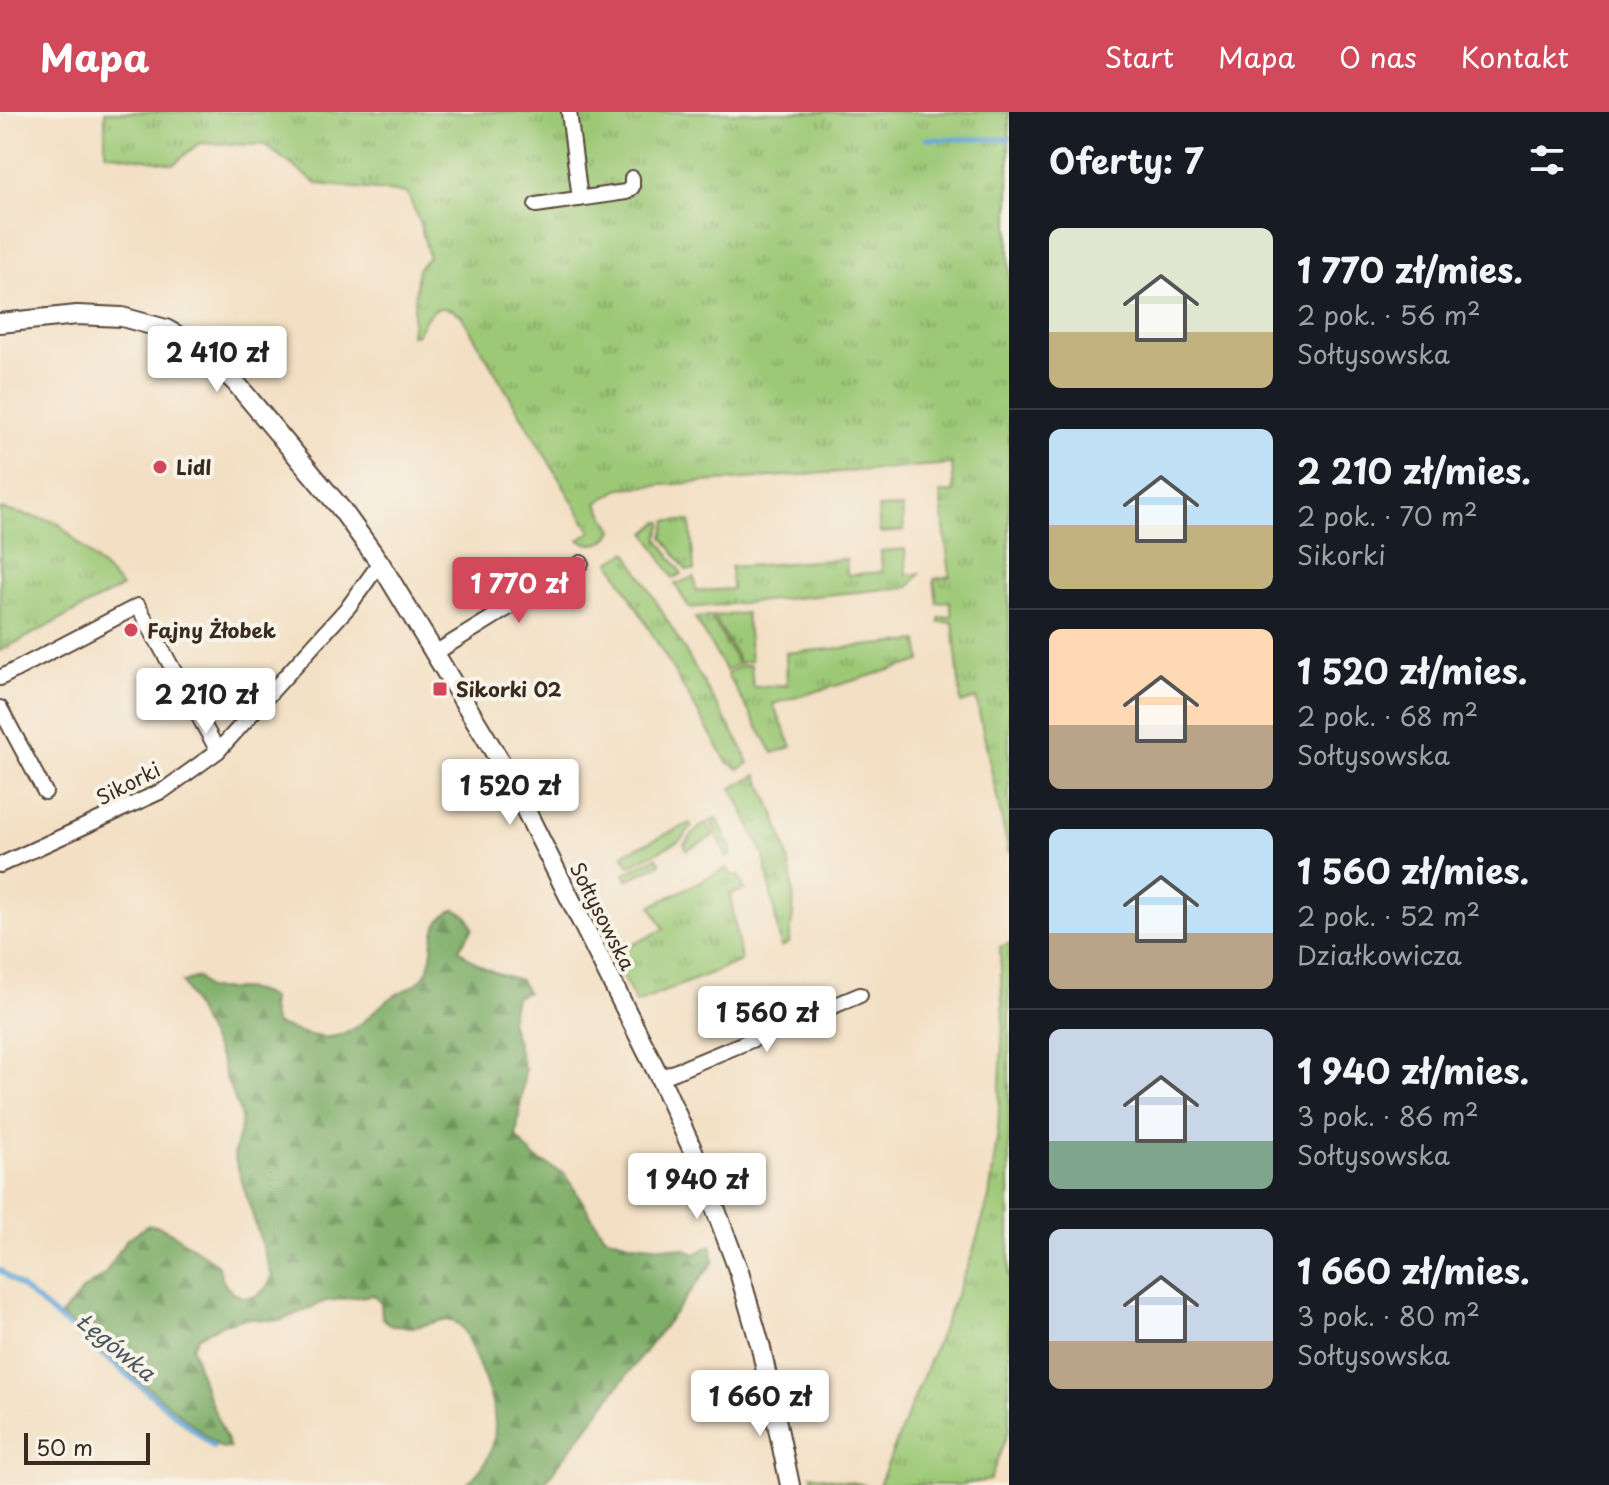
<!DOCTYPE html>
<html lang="pl">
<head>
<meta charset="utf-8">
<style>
	body { margin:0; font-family:"Playpen Sans",sans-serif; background:#20242c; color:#f1f3f6; height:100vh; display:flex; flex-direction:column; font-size:30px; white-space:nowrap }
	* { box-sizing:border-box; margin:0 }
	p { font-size:26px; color:#9ea1a6 }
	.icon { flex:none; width:44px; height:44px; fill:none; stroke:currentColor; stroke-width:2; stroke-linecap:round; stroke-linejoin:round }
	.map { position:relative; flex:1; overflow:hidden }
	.details { display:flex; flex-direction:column; background:#171b24; width:600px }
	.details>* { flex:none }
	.scale { position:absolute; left:24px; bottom:20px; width:126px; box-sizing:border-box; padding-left:8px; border:4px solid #3b2a1e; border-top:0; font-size:22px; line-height:28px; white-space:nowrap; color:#3b2a1e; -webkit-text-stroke:6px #f7f3e8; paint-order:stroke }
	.price { position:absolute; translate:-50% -68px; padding:0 18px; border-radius:8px; background:#fff; color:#222; font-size:26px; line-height:52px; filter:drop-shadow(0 2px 4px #0008) }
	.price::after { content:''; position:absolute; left:50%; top:48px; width:24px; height:18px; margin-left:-12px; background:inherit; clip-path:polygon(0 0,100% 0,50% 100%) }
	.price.active { background:#d1495b; color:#fff }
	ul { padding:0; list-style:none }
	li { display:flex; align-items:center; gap:24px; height:200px; padding:0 40px }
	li+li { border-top:2px solid #363941 }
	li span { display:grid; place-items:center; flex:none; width:224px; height:160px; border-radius:12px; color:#555 }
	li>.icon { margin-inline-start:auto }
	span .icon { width:96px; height:96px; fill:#fffc; stroke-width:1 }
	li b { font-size:34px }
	h2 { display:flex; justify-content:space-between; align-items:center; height:96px; padding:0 40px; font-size:34px }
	header { display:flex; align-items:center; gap:48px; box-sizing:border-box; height:112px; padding:0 40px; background:#d1495b; color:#fff }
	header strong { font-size:38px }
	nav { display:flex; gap:44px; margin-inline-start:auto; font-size:28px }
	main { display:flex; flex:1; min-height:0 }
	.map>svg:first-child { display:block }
</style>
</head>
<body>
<header>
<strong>Mapa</strong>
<nav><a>Start</a><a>Mapa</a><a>O nas</a><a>Kontakt</a></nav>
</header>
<main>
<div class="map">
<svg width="1009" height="1373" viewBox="0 0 1009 1373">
	<defs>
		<pattern id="grass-tufts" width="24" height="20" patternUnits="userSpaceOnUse" patternTransform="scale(2)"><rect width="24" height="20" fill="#9dc977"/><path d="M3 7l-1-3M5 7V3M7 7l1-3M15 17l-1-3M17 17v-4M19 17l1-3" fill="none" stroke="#81a361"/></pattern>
		<pattern id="forest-firs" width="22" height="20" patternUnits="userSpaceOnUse" patternTransform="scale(2)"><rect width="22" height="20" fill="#7ead68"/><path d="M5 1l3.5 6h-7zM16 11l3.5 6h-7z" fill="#688d55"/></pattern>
	</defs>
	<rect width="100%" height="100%" fill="#f7f3e8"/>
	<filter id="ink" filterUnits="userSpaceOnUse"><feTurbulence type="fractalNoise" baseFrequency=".0125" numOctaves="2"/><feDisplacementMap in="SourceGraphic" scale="16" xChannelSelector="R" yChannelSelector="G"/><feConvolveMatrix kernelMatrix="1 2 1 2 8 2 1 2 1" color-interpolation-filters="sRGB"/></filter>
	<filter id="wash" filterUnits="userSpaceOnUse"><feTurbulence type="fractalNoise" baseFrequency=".006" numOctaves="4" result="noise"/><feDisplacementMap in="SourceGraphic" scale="32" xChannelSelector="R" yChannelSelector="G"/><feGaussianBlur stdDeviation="1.8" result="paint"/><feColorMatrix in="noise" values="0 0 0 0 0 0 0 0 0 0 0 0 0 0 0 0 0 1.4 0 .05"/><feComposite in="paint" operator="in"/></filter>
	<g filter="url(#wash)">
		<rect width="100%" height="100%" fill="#f3dfc3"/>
		<path fill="url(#grass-tufts)" stroke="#6c7a4a" stroke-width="2" d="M105 0H1009V742L976 586 961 591 953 510 939 511V506L952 504 950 489 937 491 934 467 950 464 940 381 954 380 952 352 621 376 597 391 613 418C606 433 593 435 579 428L591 420 461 203C437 187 428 200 417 222L411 223 418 157 429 145 419 108 407 81 317 72 265 33 199 31 174 52 105 41Z
			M902 395 904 419 880 421 878 396Z
			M0 397 57 410 122 475 0 539Z
			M667 409H690L694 458H686L663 425Z
			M659 410H663L658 426 682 462 673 466 646 421Z
			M905 437 907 463 920 461 909 475 689 496 675 472 694 465 696 479 732 477 731 455 846 447 847 463 882 460 881 439Z
			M627 440 742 636 749 651 739 657 727 650 610 450Z
			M746 501 751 549 740 551 714 504Z
			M711 504 738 552 726 559 695 506Z
			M918 529 921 549 773 592 792 635 773 641 727 562 740 554 751 553 753 575 787 573 786 541Z
			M757 663C774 698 790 741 793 780 795 796 791 815 789 831L781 835 764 743 732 676Z
			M717 706 731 737 730 744 727 746 711 709Z
			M690 711 692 715 679 729 629 754 623 742Z
			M707 711 714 724 687 738 684 732 700 715Z
			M657 745 661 752 627 768 624 762Z
			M727 756 731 763 739 764 745 778 730 782 741 849 636 891 597 812 611 805 628 835 664 817 651 794Z
			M581 762 597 780 608 801 595 808 579 775 578 763Z
			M1009 831V1317L990 1368 958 1373H879L970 1149 989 1086 998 1019 1003 909 1000 835Z
			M811 1363 867 1373H817Z"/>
		<path fill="url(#forest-firs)" stroke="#5c6c43" stroke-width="2" d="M455 797 467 804 473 816 459 837C476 855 497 862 520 868L527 880 515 885 510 909 525 958 516 1025 535 1046 565 1062 604 1124 632 1132 686 1137 695 1142 711 1133 714 1149 543 1373H465C522 1327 484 1269 463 1216L453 1208 439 1209 416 1215 391 1214 382 1205 381 1192 374 1183 326 1189 280 1209 245 1206 221 1213 199 1224 192 1235 203 1272 230 1336 222 1337 61 1204 83 1178 105 1162 126 1128 148 1113C153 1114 157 1113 161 1115 166 1117 216 1150 218 1154 222 1161 221 1169 228 1176 245 1193 264 1185 272 1165L234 1044C234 1031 243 1017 241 1006 237 986 224 970 222 950L182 870 198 865 207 877C231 878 250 873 272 886L271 898 275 912C309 923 332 936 363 910 372 902 380 893 391 886 403 877 418 875 426 861 439 835 423 812 455 797Z"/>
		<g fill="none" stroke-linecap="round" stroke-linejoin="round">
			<path stroke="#65a7d9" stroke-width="5" d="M926 27H1009
				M0 1158 214 1335"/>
		</g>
	</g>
	<g filter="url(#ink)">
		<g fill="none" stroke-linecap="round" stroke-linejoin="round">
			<defs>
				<path id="minor" d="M569 0 580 87
					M536 93 626 80 632 75V66
					M435 541 581 451
					M0 566 138 494 218 639
					M0 596 45 680
					M0 753 164 678 218 639 349 494 380 451
					M660 966 860 883"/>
				<path id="tertiary" d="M0 211 77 203 122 205 166 217 198 235 235 270 342 398 380 451 506 659 660 966 698 1050 739 1160 761 1236 790 1373"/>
			</defs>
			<use href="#minor" stroke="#574537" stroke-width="18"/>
			<use href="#tertiary" stroke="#574537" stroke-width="22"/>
			<use href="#minor" stroke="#fff" stroke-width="14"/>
			<use href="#tertiary" stroke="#fff" stroke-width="18"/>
		</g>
	</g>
	<g fill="#d1495b" stroke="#f7f3e8" stroke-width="3">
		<circle cx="160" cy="355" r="8"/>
		<circle cx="131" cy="518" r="8"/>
		<rect x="432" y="569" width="16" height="16" rx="4"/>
	</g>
	<g text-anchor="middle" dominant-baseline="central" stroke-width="8" stroke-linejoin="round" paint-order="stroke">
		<g font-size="20" font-weight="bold" fill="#3b2a1e" stroke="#f7f3e8" text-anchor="start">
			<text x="176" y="355">Lidl</text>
			<text x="147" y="518">Fajny Żłobek</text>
			<text x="456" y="577">Sikorki 02</text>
		</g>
		<g font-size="20" fill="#3b2a1e" stroke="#f7f3e8">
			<text transform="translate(128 671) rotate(-27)">Sikorki</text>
			<text transform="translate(603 804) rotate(63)">Sołtysowska</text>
		</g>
		<g font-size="22" font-style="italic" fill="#4a565f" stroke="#f7f3e8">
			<text transform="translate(117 1234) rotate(39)">Łęgówka</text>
		</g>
	</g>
</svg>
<div class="scale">50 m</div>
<b class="price" style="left:217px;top:282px">2 410 zł</b>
<b class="price active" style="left:519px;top:513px">1 770 zł</b>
<b class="price" style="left:206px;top:624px">2 210 zł</b>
<b class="price" style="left:510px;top:715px">1 520 zł</b>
<b class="price" style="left:767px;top:942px">1 560 zł</b>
<b class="price" style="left:697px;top:1109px">1 940 zł</b>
<b class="price" style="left:760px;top:1326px">1 660 zł</b>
</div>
<section class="details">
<h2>Oferty: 7<svg class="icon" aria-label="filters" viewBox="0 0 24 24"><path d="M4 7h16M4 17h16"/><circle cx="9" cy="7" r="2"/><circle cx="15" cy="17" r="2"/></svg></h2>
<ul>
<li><span style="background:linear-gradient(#dfe7d0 65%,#c2b280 0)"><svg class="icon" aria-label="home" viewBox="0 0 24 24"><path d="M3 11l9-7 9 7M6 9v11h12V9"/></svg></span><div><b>1 770 zł/mies.</b><p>2 pok. · 56 m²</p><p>Sołtysowska</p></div></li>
<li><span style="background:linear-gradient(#bfe0f5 60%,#c2b280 0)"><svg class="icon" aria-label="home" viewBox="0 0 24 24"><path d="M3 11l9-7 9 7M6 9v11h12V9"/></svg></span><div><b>2 210 zł/mies.</b><p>2 pok. · 70 m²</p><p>Sikorki</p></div></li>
<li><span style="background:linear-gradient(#ffd9b3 60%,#b9a48a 0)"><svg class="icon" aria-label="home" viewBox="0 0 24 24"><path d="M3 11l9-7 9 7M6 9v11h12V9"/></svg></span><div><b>1 520 zł/mies.</b><p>2 pok. · 68 m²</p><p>Sołtysowska</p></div></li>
<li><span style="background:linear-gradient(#bfe0f5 65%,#b9a48a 0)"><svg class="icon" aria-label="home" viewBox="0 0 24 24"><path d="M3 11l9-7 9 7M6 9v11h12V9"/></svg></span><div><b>1 560 zł/mies.</b><p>2 pok. · 52 m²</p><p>Działkowicza</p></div></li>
<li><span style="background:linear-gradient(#c9d6e8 70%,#7fa58c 0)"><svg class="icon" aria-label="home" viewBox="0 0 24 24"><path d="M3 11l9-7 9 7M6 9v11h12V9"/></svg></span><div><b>1 940 zł/mies.</b><p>3 pok. · 86 m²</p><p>Sołtysowska</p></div></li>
<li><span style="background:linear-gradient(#c9d6e8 70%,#b9a48a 0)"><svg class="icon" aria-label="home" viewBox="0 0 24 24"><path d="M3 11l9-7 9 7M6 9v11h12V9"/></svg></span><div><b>1 660 zł/mies.</b><p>3 pok. · 80 m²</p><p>Sołtysowska</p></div></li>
</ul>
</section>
</main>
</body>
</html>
